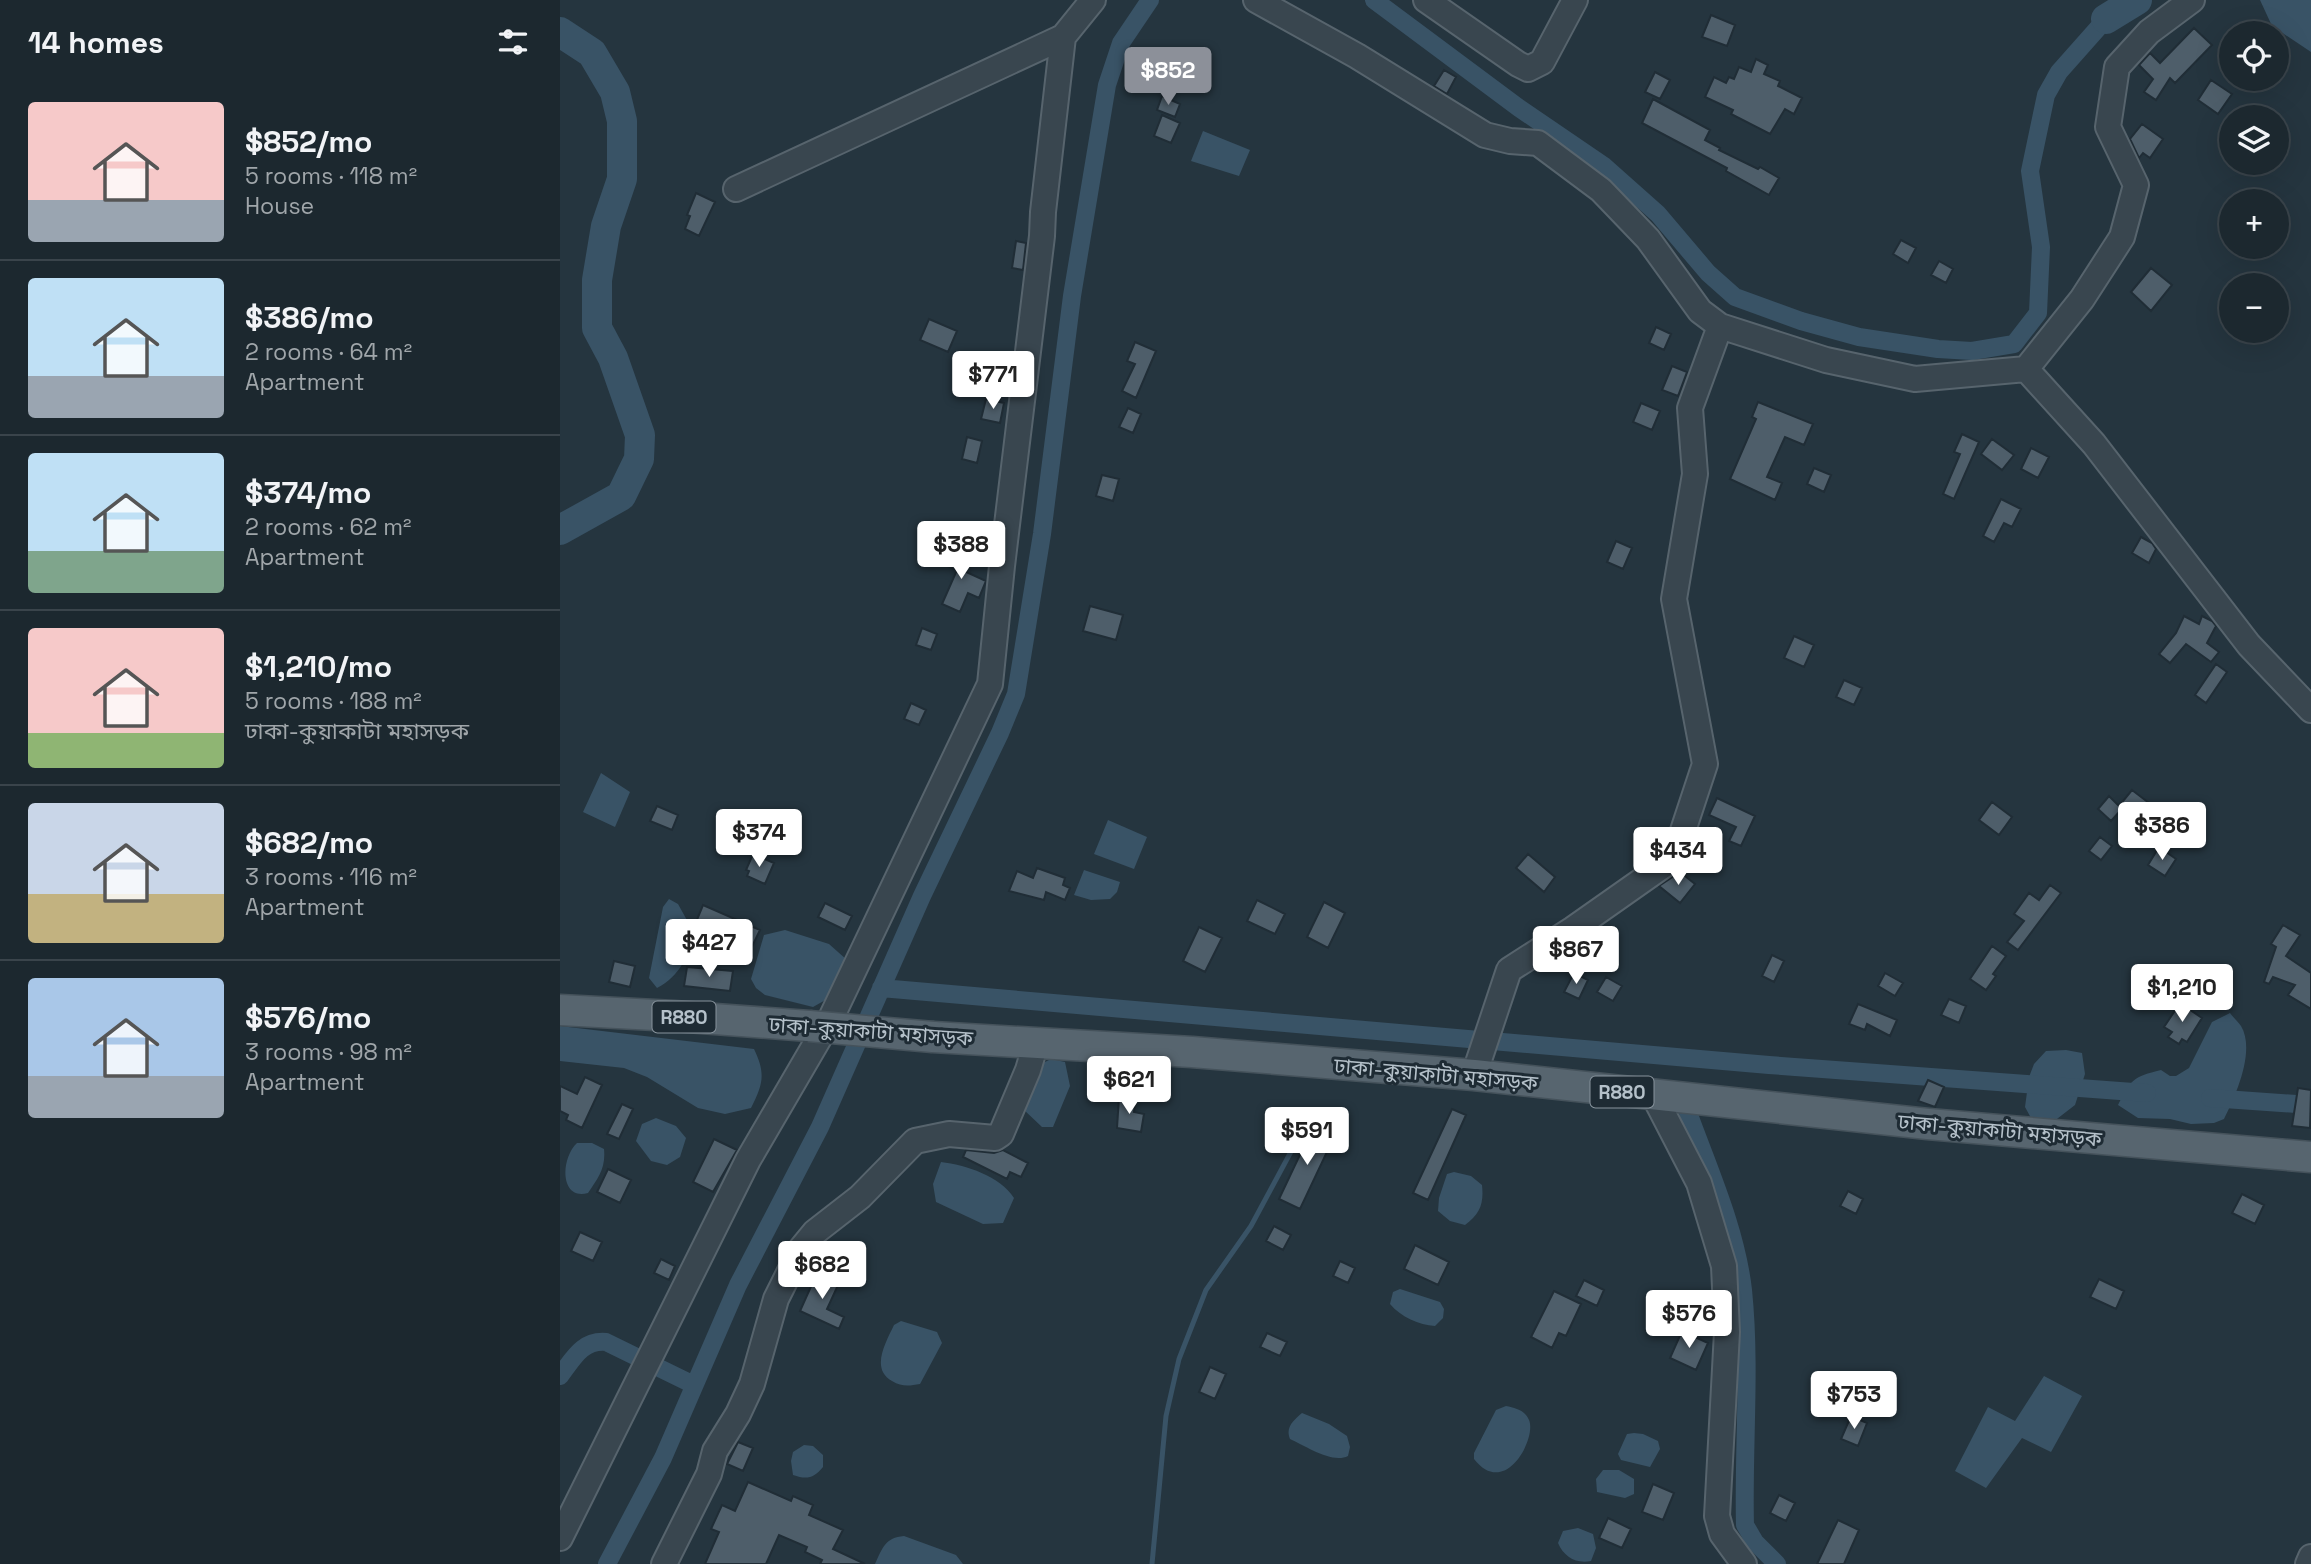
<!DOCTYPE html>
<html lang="en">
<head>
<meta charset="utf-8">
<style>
	body { margin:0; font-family:"Space Grotesk","Noto Sans Bengali",sans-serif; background:#253037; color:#f1f3f6; height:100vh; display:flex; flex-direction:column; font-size:26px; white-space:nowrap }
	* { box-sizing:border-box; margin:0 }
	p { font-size:23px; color:#a0a6aa }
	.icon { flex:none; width:38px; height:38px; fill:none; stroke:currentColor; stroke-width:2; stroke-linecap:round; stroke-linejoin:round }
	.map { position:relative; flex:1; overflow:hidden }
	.details { display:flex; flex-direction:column; background:#1c282f; width:560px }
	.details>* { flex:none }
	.fabs { position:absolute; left:1659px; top:21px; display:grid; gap:14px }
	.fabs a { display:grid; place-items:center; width:70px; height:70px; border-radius:50%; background:#1c282f; box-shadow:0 7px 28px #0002,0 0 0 2px #3a444b; font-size:35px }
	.price { position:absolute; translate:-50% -60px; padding:0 16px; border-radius:7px; background:#fff; color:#222; font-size:23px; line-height:46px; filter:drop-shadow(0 2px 4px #0008) }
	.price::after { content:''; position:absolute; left:50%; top:42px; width:21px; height:16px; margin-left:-10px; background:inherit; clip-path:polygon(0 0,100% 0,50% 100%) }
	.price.current { background:#8c9099; color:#fff }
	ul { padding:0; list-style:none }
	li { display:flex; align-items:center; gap:21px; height:175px; padding:0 28px }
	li+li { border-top:2px solid #3a444b }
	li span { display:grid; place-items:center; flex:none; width:196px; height:140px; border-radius:7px; color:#555 }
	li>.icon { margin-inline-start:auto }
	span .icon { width:84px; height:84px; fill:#fffc; stroke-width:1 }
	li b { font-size:30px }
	h2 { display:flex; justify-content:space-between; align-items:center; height:84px; padding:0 28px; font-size:30px }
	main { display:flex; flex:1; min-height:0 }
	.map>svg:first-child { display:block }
</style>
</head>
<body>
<main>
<section class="details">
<h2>14 homes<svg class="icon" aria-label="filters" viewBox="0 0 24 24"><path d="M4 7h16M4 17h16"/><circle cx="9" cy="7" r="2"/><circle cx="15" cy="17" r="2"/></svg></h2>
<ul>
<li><span style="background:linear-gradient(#f6c9c9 70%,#9aa5b1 0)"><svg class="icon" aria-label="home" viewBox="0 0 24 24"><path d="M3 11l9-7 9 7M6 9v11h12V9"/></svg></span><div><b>$852/mo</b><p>5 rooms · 118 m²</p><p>House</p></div></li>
<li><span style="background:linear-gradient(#bfe0f5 70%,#9aa5b1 0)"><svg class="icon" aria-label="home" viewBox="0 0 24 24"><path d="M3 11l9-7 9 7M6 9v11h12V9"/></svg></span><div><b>$386/mo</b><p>2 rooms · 64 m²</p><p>Apartment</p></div></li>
<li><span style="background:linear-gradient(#bfe0f5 70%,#7fa58c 0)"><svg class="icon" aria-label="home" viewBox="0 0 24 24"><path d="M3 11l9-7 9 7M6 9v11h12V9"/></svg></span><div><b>$374/mo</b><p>2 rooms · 62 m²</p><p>Apartment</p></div></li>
<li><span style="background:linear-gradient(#f6c9c9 75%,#8fb573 0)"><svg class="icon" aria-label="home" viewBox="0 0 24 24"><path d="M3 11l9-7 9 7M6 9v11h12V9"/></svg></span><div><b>$1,210/mo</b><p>5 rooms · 188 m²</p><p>ঢাকা-কুয়াকাটা মহাসড়ক</p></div></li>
<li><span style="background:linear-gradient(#c9d6e8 65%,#c2b280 0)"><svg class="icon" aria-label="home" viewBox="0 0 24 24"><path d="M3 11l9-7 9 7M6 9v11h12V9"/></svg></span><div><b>$682/mo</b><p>3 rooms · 116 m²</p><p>Apartment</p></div></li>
<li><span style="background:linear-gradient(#a9c7e8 70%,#9aa5b1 0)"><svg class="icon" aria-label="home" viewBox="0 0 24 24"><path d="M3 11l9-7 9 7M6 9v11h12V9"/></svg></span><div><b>$576/mo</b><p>3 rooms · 98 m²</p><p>Apartment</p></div></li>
</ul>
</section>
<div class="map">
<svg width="1751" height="1564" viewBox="0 0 1751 1564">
	<rect width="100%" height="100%" fill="#25353f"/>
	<path fill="#395366" d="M1700 0H1751V52L1712 26Z
		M643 131 690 150 679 176 631 161Z
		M41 773 70 792 55 827 23 812Z
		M548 820 587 837 574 869 534 854Z
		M524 870 560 882 557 892 550 899 531 900 514 895Z
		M109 899 118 904 133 931C129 956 120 976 97 988L89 978 103 907Z
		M225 930 269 944 287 960 269 998 253 1007 205 995 196 988 191 979 204 935Z
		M1670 1013C1673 1017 1678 1022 1681 1026 1696 1051 1675 1097 1664 1119L1654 1123 1631 1124 1610 1119 1578 1118 1558 1105C1571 1079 1573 1077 1601 1070L1610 1076H1616L1629 1068 1652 1022Z
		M0 1026 194 1049C206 1074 203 1084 191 1108L165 1114 138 1108 87 1077 64 1068 0 1061Z
		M1506 1050 1522 1053 1525 1074 1515 1105 1493 1122 1471 1118 1465 1107 1469 1077 1474 1064 1486 1051Z
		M491 1059 505 1062 510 1086 493 1127H482L463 1109 479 1065Z
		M96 1118 116 1126 126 1138 120 1157 107 1165 91 1161 76 1141 82 1124Z
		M17 1143H32L44 1149C46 1168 38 1178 28 1193 0 1201 0 1159 17 1143Z
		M381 1162C406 1165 440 1176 454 1198L443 1223 423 1224 376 1202 373 1184Z
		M894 1172 911 1176 922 1185C924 1204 920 1214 905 1225L890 1221 878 1211 879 1198 887 1174Z
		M840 1289 880 1302 884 1309 883 1318 875 1326C859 1325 841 1317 830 1304L833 1292Z
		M341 1321 377 1332 382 1343 360 1384C349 1386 342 1387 332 1381 310 1369 326 1342 334 1325Z
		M1484 1376 1522 1396 1491 1452 1462 1438 1426 1488 1395 1471 1428 1407 1455 1421Z
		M946 1406C955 1408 965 1410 969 1420 977 1438 945 1499 914 1459V1453L936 1410Z
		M742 1413 769 1424 787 1436 790 1447 788 1456C772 1464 746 1446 730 1439 725 1427 734 1420 742 1413Z
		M1074 1433 1083 1434 1098 1441 1100 1449 1090 1467 1061 1460 1058 1454 1067 1434Z
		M244 1445 253 1446 263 1455V1467C254 1478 247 1480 233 1475L231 1461 233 1452Z
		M1043 1470H1059L1074 1479V1494L1065 1498 1037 1492 1036 1479Z
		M1018 1528 1033 1534 1036 1548 1031 1561C1016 1564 1004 1557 998 1543L1003 1531Z
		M344 1536 396 1555 403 1564H315C323 1547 325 1538 344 1536Z"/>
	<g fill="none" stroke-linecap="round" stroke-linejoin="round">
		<path stroke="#395366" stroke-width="5" d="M592 1564 606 1416 619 1359 646 1290 691 1226 748 1120"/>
		<path stroke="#395366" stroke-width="18" d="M814 0 959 108 1044 166 1098 214 1148 273 1175 297 1241 321 1299 337 1378 349 1412 351 1454 344 1478 313 1481 247 1470 171 1486 95 1499 72 1546 19
			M321 988 1209 1065 1587 1093
			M1650 1098 1751 1105
			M1128 1112C1149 1170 1176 1229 1183 1290 1191 1368 1183 1447 1185 1525L1195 1542 1217 1564
			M0 1376C13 1359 22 1340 46 1342L134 1385
			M47 1564 103 1458 178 1285 260 1127 362 896 440 733 456 694 482 534 512 296 547 85 561 43 590 0"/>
		<path stroke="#395366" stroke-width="30" d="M1546 19 1577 0
			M0 32 32 53 55 92 62 121V179L46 226 37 280V328L53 358 80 435 79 459 61 496 0 530"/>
	</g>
	<path fill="#4e5e6a" stroke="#202d36" stroke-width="2" d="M1151 15 1175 25 1167 46 1142 37Z
		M1634 28 1652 45 1615 83 1610 78 1596 100 1584 92 1593 79 1579 65 1590 53 1600 63Z
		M1196 59 1208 65 1204 74 1220 81 1218 86 1242 98 1234 114 1225 109 1210 134 1171 114 1173 110 1145 97 1154 77 1166 83 1169 77 1174 79 1179 67 1191 72Z
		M884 70 896 77 887 94 874 86Z
		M1095 72 1110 80 1100 99 1085 92Z
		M1651 80 1672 94 1658 114 1638 100Z
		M602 96 620 104 615 117 597 110Z
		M1093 99 1150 130 1145 140 1160 148 1159 150 1198 169 1200 167 1219 178 1209 195 1166 171 1167 168 1082 123Z
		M602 115 620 123 611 143 594 136Z
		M1582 124 1603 139 1590 158 1583 153 1579 158 1570 139Z
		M136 193 155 202 139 236 125 229 130 216 127 215Z
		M1341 240 1356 248 1348 263 1333 254Z
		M456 241 466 243 463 270 452 268Z
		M1379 261 1393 269 1386 283 1371 275Z
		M1591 268 1612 285 1591 311 1571 292Z
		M369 319 397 331 388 352 360 340Z
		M1096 327 1111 334 1104 350 1089 343Z
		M575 342 596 351 576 398 562 391 575 364 567 361Z
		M1112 366 1127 372 1118 396 1102 390Z
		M426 399 444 403 440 423 421 419Z
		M1198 402 1253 424 1244 445 1225 437 1207 477 1222 483 1215 500 1170 479 1196 419 1192 417Z
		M1081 403 1100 411 1092 430 1073 422Z
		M568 408 581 414 573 433 559 427Z
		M1402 434 1419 442 1394 499 1383 494 1400 454 1394 452Z
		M407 437 422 441 417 463 402 459Z
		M1432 439 1454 455 1442 470 1421 454Z
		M1471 448 1489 457 1478 478 1461 469Z
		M1254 468 1271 475 1264 492 1247 484Z
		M542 475 559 479 553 501 536 496Z
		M1441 499 1461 509 1452 527 1444 523 1434 542 1423 536Z
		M1581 537 1592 543 1596 549 1589 563 1572 553Z
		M1056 541 1072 548 1063 569 1047 562Z
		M393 546 412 554 404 571 426 581 419 598 408 593 400 612 382 604 397 570 385 565Z
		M530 606 563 615 556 640 523 631Z
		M1624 616 1639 624 1642 616 1652 621 1656 626 1647 643 1659 652 1651 662 1626 644 1610 663 1599 654 1616 633Z
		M362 628 377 634 371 650 356 645Z
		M1234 636 1254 645 1244 667 1224 658Z
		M1656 664 1667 672 1646 703 1635 695Z
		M1284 680 1302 688 1294 705 1276 697Z
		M351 703 366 710 359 725 344 719Z
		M1572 790 1606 816 1591 835 1560 811 1551 821 1538 809 1549 796 1559 806Z
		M1157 798 1195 816 1181 846 1169 841 1176 827 1149 815Z
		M1432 802 1452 817 1439 835 1419 820Z
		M97 806 118 815 112 830 90 821Z
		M1540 837 1552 846 1541 860 1529 851Z
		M1599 847 1616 859 1605 876 1588 865Z
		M193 854 214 863 205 884 187 876 189 871 186 870Z
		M968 854 995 877 984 892 956 868Z
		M477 868 505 878 503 885 510 888 505 900 486 892 484 900 449 891 457 871 473 878Z
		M1120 872 1135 884 1120 903 1099 886Z
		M1490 885 1501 893 1458 950 1447 942 1464 921 1454 914 1469 893 1479 900Z
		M697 900 725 914 715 934 687 921Z
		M764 902 785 913 768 948 747 937Z
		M265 903 292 916 285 930 258 917Z
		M143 905 200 930 188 955 169 946 173 937 136 922Z
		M1723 925 1740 935 1726 956 1751 973V1009L1728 995 1735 985 1713 977 1709 984 1704 982 1716 947 1711 944Z
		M639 927 662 938 645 972 623 961Z
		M1432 946 1446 956 1433 974 1436 976 1426 990 1410 979Z
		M1212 955 1224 961 1214 982 1202 976Z
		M54 961 75 966 70 987 49 982Z
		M127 967 173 971 170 991 124 986Z
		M1014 973 1028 980 1019 999 1004 992Z
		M1325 973 1343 983 1335 996 1318 986Z
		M1046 977 1062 986 1053 1001 1037 992Z
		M1389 999 1406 1006 1399 1023 1381 1015Z
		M1620 1003 1642 1018 1627 1042 1622 1039 1619 1044 1608 1037 1612 1032 1604 1027Z
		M1298 1004 1337 1020 1330 1036 1307 1024 1305 1030 1289 1024Z
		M25 1077 42 1085 22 1128 6 1120 8 1115 0 1111V1086L17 1094Z
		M1368 1080 1384 1087 1375 1107 1358 1101Z
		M1738 1088 1751 1090 1750 1128 1732 1126Z
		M559 1097 576 1099 574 1112 584 1114 581 1132 557 1128Z
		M62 1104 73 1109 59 1139 47 1134Z
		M892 1109 906 1115 868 1200 853 1193Z
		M754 1125 775 1135 740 1209 719 1199Z
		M154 1139 177 1150 153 1192 133 1182Z
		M406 1150 434 1153 443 1150 468 1163 461 1177 450 1172 447 1179 403 1157Z
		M48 1169 71 1180 60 1203 37 1192Z
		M1288 1191 1303 1199 1296 1214 1280 1206Z
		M1682 1194 1704 1205 1695 1224 1672 1213Z
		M714 1226 731 1235 723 1250 706 1241Z
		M20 1232 42 1242 33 1261 11 1251Z
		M855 1245 889 1262 878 1285 844 1269Z
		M101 1259 115 1266 109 1280 94 1273Z
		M780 1261 795 1268 788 1283 773 1276Z
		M257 1273 279 1283 267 1309 284 1317 279 1329 240 1311Z
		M1539 1279 1564 1291 1556 1309 1530 1297Z
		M1024 1280 1044 1290 1037 1306 1016 1296Z
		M994 1291 1021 1304 1006 1336 999 1333 992 1348 971 1337Z
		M1122 1331 1148 1343 1136 1370 1110 1358Z
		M707 1333 727 1342 720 1356 700 1347Z
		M650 1367 666 1374 655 1399 639 1392Z
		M1291 1416 1307 1423 1298 1446 1281 1439Z
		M178 1442 193 1448 183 1471 167 1464Z
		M188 1482 231 1501 233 1496 253 1505 249 1515 283 1530 273 1549 305 1564H260L262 1560 245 1552 247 1547 219 1535 206 1564H145L159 1532 151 1529 162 1505 175 1511Z
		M1093 1484 1114 1493 1103 1520 1082 1512Z
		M1219 1495 1235 1503 1226 1521 1210 1513Z
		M1048 1518 1071 1529 1062 1548 1039 1538Z
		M1278 1520 1299 1530 1284 1564H1257Z"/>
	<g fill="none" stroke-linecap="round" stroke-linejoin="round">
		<defs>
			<path id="minor" d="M696 0 797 56 925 135 950 141 978 143 1041 190 1088 239 1140 311 1160 326 1266 360 1355 379 1466 369 1522 299 1562 237 1576 185 1548 127 1557 67 1589 32 1632 0
				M866 0 958 64 968 69 982 62 1015 0
				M176 189 503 37
				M1466 369 1534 444 1689 645 1751 710
				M914 1075 949 970 1013 929 1114 858 1145 764 1114 599 1135 474 1130 408 1160 326
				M1094 1096 1139 1183 1164 1266 1167 1332 1157 1516 1162 1534 1184 1564
				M0 1538 188 1160 272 1016 430 684 442 566 482 236 483 212 503 37 533 0
				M104 1564 149 1474 155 1451 178 1414 192 1384 216 1299 241 1249 255 1232 300 1197 355 1141 389 1134 435 1138 441 1134 468 1070 476 1043
				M1748 1564 1751 1557"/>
			<path id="major" d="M0 1010 114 1016 249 1026
				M373 1037 632 1052 914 1075 1368 1124 1751 1157"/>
		</defs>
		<use href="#minor" stroke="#57646d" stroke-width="28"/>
		<use href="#major" stroke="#45525b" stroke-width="33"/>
		<use href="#minor" stroke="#39464f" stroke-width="24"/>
		<use href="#major" stroke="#57656f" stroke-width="30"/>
		<defs>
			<path id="major-bridge" d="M249 1026 373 1037"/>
		</defs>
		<use href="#major-bridge" stroke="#45525b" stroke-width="33" stroke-linecap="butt"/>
		<use href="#major-bridge" stroke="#57656f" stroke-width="30"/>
	</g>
	<g text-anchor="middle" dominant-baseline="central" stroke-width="6" stroke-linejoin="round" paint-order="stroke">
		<g fill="#1e2b34" stroke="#88949d" stroke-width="2">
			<rect x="92.5" y="1001.5" width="63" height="31" rx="5"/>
			<rect x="1030.5" y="1076.5" width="63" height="31" rx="5"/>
		</g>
		<g font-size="19" font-weight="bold" fill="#b5c1ca">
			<text x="124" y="1017">R880</text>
			<text x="1062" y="1092">R880</text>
		</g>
		<g font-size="21" fill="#b5c1ca" stroke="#1e2b34">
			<text transform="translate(311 1031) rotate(4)">ঢাকা-কুয়াকাটা মহাসড়ক</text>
			<text transform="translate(876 1074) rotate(5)">ঢাকা-কুয়াকাটা মহাসড়ক</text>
			<text transform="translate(1440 1130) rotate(5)">ঢাকা-কুয়াকাটা মহাসড়ক</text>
		</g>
	</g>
</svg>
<div class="fabs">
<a><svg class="icon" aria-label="locate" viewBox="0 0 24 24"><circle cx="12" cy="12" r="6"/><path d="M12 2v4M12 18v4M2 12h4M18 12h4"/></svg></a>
<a><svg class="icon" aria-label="layers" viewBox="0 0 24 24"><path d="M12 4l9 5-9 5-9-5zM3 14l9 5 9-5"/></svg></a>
<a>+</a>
<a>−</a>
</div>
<b class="price current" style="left:608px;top:107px">$852</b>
<b class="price" style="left:433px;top:411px">$771</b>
<b class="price" style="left:401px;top:581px">$388</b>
<b class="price" style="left:1602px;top:862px">$386</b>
<b class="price" style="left:199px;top:869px">$374</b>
<b class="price" style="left:1118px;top:887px">$434</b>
<b class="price" style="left:149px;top:979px">$427</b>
<b class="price" style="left:1016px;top:986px">$867</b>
<b class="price" style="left:1622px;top:1024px">$1,210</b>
<b class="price" style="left:569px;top:1116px">$621</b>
<b class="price" style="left:747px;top:1167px">$591</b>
<b class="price" style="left:262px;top:1301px">$682</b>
<b class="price" style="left:1129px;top:1350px">$576</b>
<b class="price" style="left:1294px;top:1431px">$753</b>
</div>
</main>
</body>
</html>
